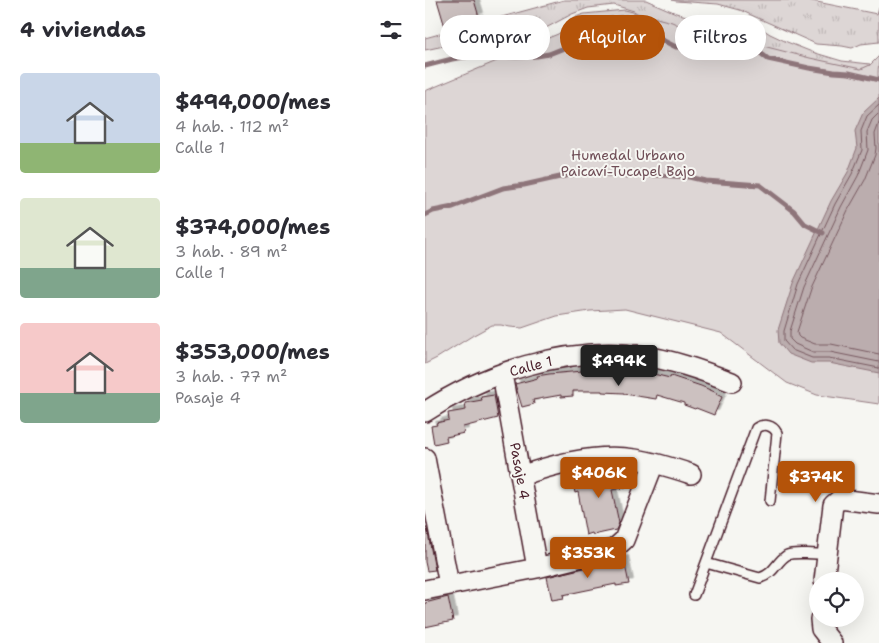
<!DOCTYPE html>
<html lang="es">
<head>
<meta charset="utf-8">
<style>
	body { margin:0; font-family:"Shantell Sans",sans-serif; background:#f2f2f3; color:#2b2b33; height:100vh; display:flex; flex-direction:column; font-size:19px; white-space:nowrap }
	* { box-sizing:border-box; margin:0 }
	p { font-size:16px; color:#7c7c81 }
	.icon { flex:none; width:28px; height:28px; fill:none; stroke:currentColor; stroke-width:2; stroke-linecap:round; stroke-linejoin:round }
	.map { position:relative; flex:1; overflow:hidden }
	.drawer { display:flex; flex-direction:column; background:#fff; width:425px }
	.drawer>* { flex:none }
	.top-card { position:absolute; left:15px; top:15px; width:364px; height:45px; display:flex; gap:10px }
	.buttons { position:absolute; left:384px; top:572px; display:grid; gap:10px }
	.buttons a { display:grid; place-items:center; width:55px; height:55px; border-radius:50%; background:#fff; box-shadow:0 5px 20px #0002; font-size:25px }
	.price { position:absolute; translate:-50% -42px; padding:0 11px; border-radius:5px; background:#b45309; color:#fff; font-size:16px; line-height:32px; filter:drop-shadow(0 1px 2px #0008) }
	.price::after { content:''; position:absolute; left:50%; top:30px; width:15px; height:11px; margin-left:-8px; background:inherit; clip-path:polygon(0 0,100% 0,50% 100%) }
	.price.current { background:#222; color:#fff }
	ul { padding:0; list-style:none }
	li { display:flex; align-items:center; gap:15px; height:125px; padding:0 20px }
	li span { display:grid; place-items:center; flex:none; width:140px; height:100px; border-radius:5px; color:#555 }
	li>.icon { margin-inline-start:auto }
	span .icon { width:60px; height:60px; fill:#fffc; stroke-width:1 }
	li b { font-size:21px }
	h2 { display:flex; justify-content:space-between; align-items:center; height:60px; padding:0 20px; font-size:21px }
	.chip { padding:0 18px; border-radius:22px; background:#fff; box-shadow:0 5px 20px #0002; font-size:18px; line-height:45px }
	.chip.current { background:#b45309; color:#fff }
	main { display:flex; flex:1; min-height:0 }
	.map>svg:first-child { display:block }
</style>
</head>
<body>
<main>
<section class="drawer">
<h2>4 viviendas<svg class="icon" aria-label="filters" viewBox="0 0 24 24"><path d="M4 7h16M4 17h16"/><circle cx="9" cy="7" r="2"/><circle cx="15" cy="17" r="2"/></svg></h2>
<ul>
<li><span style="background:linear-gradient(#c9d6e8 70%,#8fb573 0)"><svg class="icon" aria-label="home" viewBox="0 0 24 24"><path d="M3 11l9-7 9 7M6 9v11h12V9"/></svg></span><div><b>$494,000/mes</b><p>4 hab. · 112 m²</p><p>Calle 1</p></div></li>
<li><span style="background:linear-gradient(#dfe7d0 70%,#7fa58c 0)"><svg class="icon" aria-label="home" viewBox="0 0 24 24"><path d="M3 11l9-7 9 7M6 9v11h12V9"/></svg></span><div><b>$374,000/mes</b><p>3 hab. · 89 m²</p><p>Calle 1</p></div></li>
<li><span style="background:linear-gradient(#f6c9c9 70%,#7fa58c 0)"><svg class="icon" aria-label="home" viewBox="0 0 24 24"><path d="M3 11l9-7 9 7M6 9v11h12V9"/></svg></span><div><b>$353,000/mes</b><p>3 hab. · 77 m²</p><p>Pasaje 4</p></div></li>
</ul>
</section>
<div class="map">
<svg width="454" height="643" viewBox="0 0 454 643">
	<defs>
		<pattern id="grass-tufts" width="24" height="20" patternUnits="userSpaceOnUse" patternTransform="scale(1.25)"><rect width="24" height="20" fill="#ddd6d5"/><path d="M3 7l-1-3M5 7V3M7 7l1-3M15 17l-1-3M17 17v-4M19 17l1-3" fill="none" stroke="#bfb7b7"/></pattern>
		<filter id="shadow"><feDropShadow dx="4.5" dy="-4.5" stdDeviation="0" flood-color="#0004"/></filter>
	</defs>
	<rect width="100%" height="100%" fill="#f6f6f2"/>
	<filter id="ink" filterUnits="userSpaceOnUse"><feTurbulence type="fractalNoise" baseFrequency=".02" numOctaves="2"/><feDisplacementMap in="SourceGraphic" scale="10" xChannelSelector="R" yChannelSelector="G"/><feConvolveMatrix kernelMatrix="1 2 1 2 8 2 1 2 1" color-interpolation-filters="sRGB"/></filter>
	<g filter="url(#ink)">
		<path fill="url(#grass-tufts)" stroke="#947a80" d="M139 0H221L251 13 282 22H296L307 19 318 20 333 26 345 34 362 42 387 52 417 61 445 64 442 70 421 68 226 24 209 11 189 5 163 8 147 14 119 29 103 30 66 36 0 50V38Z
			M247 0H382L452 14 454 7V42L436 44 427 48 417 46 391 44 315 10 293 4 251 1Z"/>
		<path fill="#ddd6d5" stroke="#947a80" d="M200 10 247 22 273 34 295 35 385 58 436 69 445 65 454 56C454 64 452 76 454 82V404L392 395 362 383 296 333 200 309 165 311 132 316 97 328 85 327 76 325H67L47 336 12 358 0 364V91L79 58 106 45 133 34 141 28 145 19 159 14Z"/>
		<path fill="#bbadae" stroke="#8e747a" d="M454 98V373L404 363H386L363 354 354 343 353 330 368 283 406 201 423 172 432 148 430 131 438 113Z"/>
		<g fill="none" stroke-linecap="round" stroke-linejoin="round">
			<path stroke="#77585f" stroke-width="1" d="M454 105 442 116 436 131 437 150 427 174 410 204 373 284 359 331V341L367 350 387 358H404L454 368
				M454 113 447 120 442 132 443 150 433 176 416 207 379 287 365 331V339L370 344 388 352H405L454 362
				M454 123 450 134 451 148 450 155 440 180 423 210 386 289 372 332 373 336 375 338 390 344H406L454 354"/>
			<path stroke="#8e747a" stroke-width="5" d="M0 66 27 59 52 55 91 57 112 56 124 54 139 48 164 26 172 21 201 17 214 24 227 35 251 47 286 48 303 55 322 49 333 51 343 59 384 68 409 72 424 73 454 80
				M0 215 8 211 28 207 78 188 99 185 135 177 160 172 203 176 232 175 264 177 281 181 335 185 369 211 380 224 398 233"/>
		</g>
		<path fill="#ccc1c0" stroke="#4a1f2b" filter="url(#shadow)" d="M12 0H49L54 17 20 27Z
			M157 369 220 372 245 378 246 376 276 386 292 393 291 394 297 397 289 415 271 408 270 409 259 405V403L232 395 231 399 199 394V393L177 392V391H148V396L136 397V395L108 400 109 404 97 407 90 384 113 378 112 376 124 374 157 371Z
			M69 395 73 418 38 427 39 433 21 437 22 441 9 444 6 426 12 425 11 423 24 420 23 413 41 410 40 403 57 400 56 397Z
			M178 469H197L200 488 187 490 194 523 191 530 168 535 167 533 161 535 153 492 150 493 146 473Z
			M0 528H2L10 570 2 571 0 562Z
			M192 560 193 561 199 560 204 584 191 586V584L157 591 138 595 139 598 127 600 122 577Z
			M23 597 28 621 0 627V603Z"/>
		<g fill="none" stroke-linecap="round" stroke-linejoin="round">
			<defs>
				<path id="service" d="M281 563 335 578C350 573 351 562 362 555 368 552 394 554 402 555
					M269 595 331 428C339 423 348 425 352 433L345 501"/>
				<path id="minor" d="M77 374 112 568
					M0 412C61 372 139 347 212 355 245 359 276 370 307 382
					M0 458 24 585
					M96 476C132 463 172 453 210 459 229 462 248 468 266 474
					M399 581 408 505 415 499 454 504
					M0 590 112 568 189 549 199 540 229 463
					M395 619 396 629 407 643"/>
			</defs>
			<use href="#service" stroke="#4a1f2b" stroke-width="12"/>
			<use href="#minor" stroke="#4a1f2b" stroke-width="22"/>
			<use href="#service" stroke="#f6f6f2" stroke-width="9"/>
			<use href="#minor" stroke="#f6f6f2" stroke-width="19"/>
		</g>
	</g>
	<g text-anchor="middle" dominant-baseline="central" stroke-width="4" stroke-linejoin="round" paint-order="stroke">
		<g font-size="14" fill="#6f4d56" stroke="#f6f6f2">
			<text x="203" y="155">Humedal Urbano<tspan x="203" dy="16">Paicaví-Tucapel Bajo</tspan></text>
		</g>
		<g font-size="14" fill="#4a1f2b" stroke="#f6f6f2">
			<text transform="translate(106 366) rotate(-15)">Calle 1</text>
			<text transform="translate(95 471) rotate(80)">Pasaje 4</text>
		</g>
	</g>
</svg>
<div class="buttons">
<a><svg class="icon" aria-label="locate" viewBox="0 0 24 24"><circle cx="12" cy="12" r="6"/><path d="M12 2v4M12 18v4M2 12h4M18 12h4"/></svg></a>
</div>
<b class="price current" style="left:194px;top:387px">$494K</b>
<b class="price" style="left:174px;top:499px">$406K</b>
<b class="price" style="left:391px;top:503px">$374K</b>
<b class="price" style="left:163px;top:579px">$353K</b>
<div class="top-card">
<a class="chip">Comprar</a>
<a class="chip current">Alquilar</a>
<a class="chip">Filtros</a>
</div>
</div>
</main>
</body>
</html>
